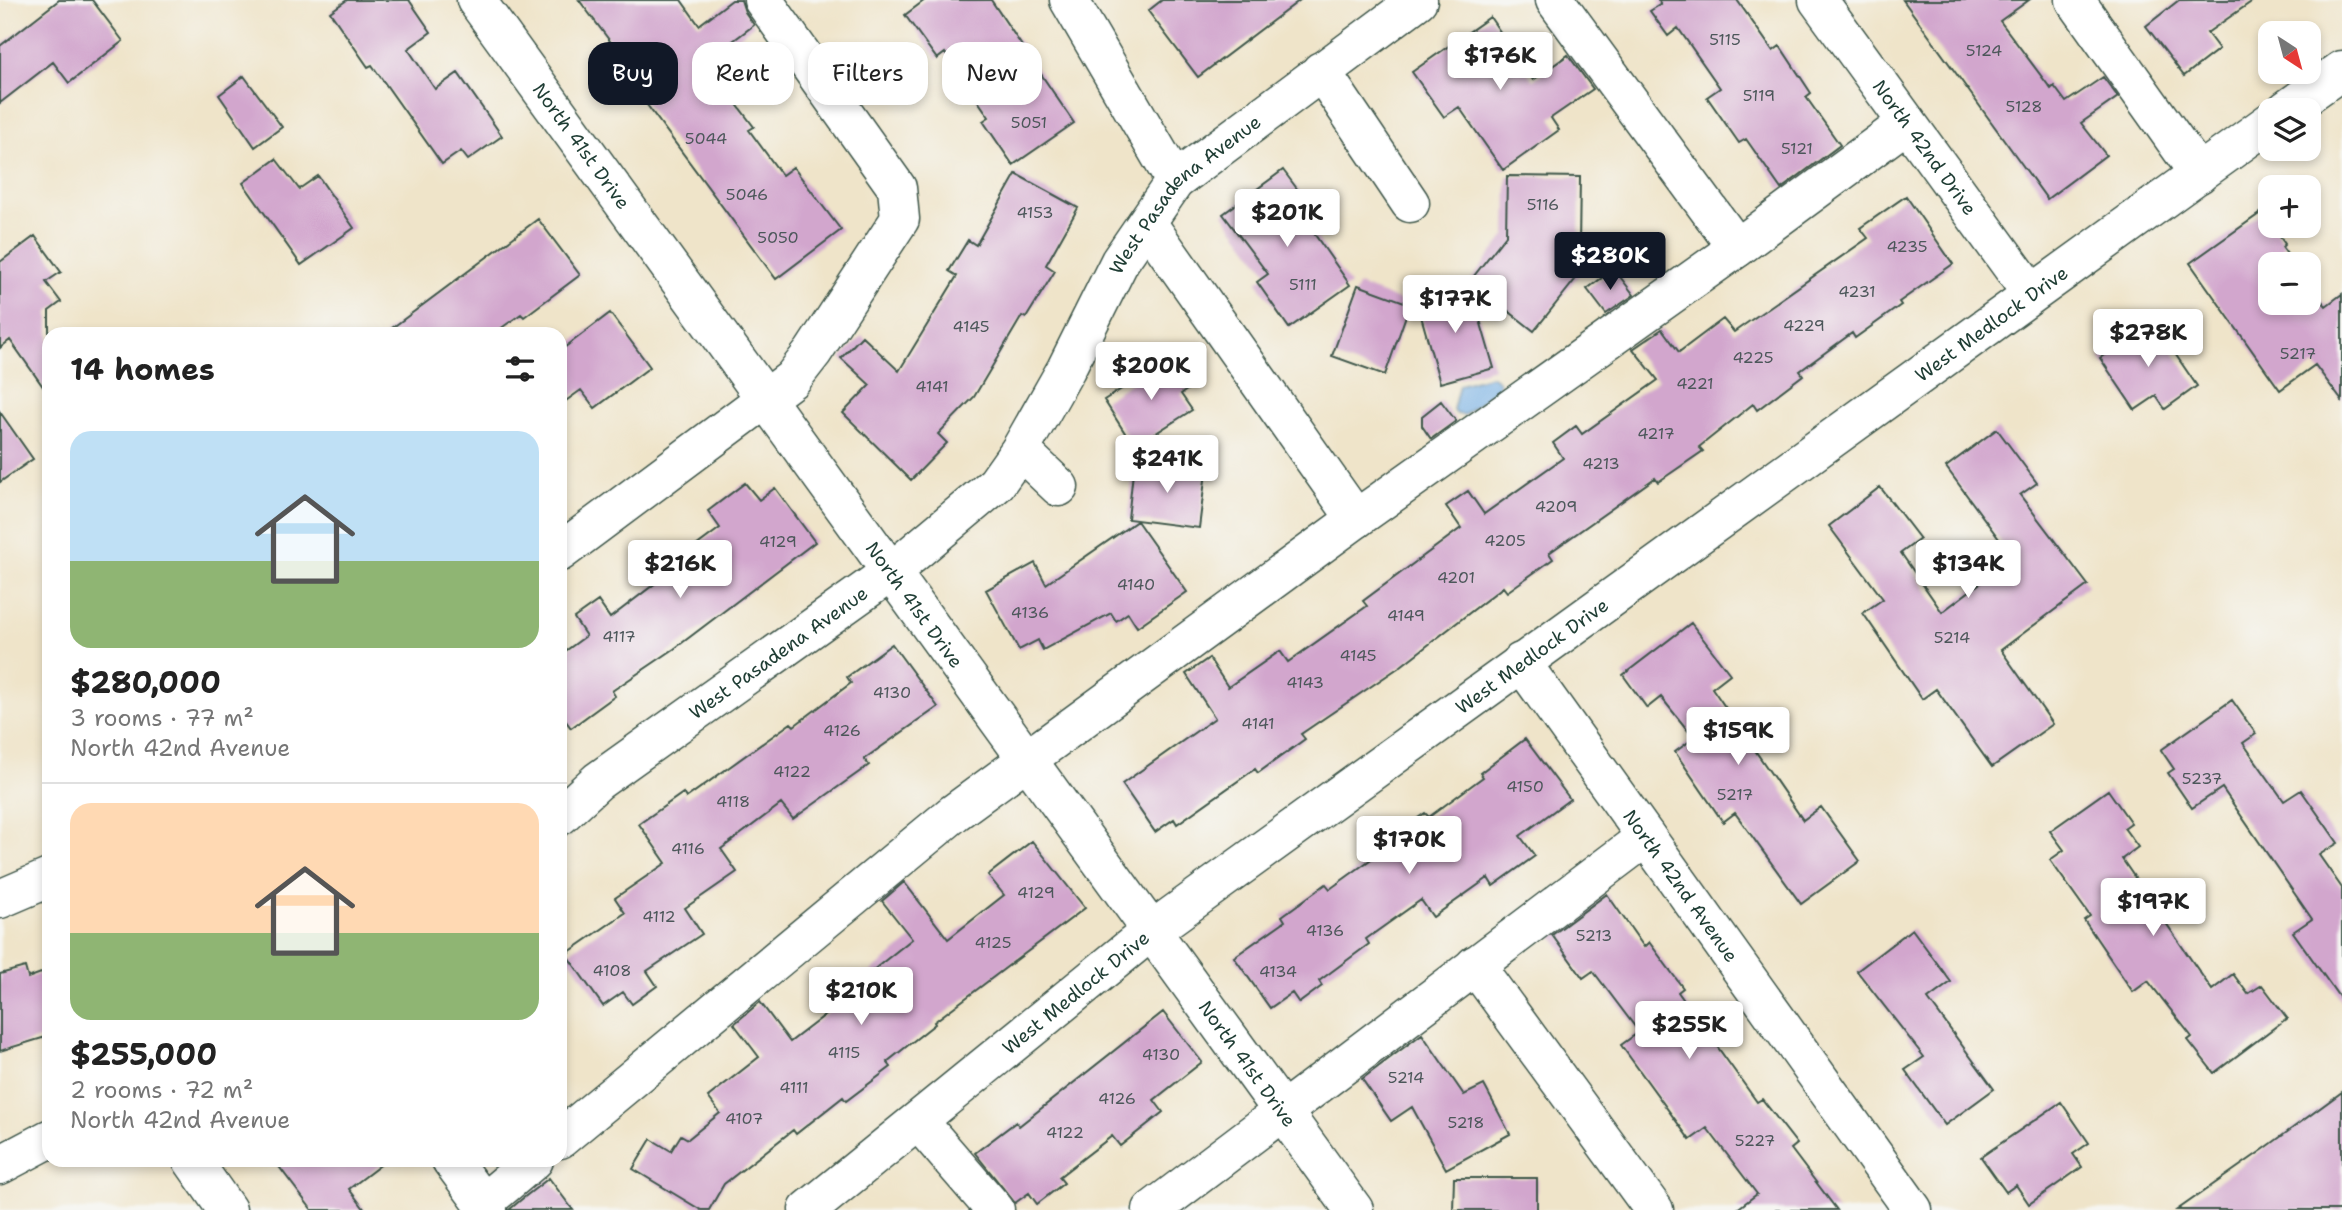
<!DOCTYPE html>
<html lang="en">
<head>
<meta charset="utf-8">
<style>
	body { margin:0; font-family:"Shantell Sans",sans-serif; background:#f6f6f6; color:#222; height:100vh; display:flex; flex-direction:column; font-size:26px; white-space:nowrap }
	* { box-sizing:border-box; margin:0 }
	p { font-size:23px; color:#767676 }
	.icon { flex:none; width:38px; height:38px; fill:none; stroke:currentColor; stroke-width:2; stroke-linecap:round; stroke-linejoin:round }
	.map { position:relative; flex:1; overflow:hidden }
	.side { position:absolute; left:42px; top:327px; width:525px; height:840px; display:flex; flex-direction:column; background:#fff; border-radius:21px; box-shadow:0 4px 10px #0003 }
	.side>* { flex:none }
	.banner { position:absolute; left:588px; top:42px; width:665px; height:63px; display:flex; gap:14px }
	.needle { width:46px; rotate:144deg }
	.fabs { position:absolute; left:2258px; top:21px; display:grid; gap:14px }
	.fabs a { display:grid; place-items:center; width:63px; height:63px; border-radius:14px; background:#fff; box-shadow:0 4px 10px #0003; font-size:35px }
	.price { position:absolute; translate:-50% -60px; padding:0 16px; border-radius:7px; background:#fff; color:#222; font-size:23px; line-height:46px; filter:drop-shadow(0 2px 4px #0008) }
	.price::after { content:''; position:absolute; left:50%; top:42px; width:21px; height:16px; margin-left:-10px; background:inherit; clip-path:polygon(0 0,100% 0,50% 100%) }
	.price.selected { background:#111827; color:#fff }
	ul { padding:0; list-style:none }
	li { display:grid; align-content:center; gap:14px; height:371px; padding:0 28px }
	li+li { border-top:2px solid #e0e0e0 }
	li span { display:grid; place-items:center; height:217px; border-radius:21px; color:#555 }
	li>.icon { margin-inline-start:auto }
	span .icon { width:126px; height:126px; fill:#fffc; stroke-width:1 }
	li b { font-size:30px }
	h2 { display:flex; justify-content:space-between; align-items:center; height:84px; padding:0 28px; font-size:30px }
	.tag { padding:0 24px; border-radius:21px; background:#fff; box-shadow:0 4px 10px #0003; font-size:24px; line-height:63px }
	.tag.selected { background:#111827; color:#fff }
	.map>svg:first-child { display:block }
</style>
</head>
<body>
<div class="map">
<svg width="2342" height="1210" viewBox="0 0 2342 1210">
	<rect width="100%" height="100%" fill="#f6f6f2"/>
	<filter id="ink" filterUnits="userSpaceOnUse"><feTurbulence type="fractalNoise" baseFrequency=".0143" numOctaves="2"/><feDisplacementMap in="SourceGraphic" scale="14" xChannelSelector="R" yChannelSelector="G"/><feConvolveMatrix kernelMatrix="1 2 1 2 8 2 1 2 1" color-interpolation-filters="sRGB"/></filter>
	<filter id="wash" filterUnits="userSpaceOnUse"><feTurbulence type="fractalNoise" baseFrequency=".00686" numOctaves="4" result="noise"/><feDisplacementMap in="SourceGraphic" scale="28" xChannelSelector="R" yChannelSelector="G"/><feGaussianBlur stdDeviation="1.57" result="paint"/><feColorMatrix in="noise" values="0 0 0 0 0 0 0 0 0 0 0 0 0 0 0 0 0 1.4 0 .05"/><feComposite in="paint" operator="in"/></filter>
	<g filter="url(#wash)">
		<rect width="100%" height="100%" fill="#efe4c9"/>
		<path fill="#75afe5" stroke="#4a768c" stroke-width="2" d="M1491 376 1496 378 1499 383 1498 388 1464 415 1457 414 1453 410 1459 385Z"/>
		<g id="blocks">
			<path fill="#d2a6cd" d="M59 0H92L123 41 69 83 53 62 0 103V46Z
				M347 0H409L431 32 408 49 435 89 458 73 502 136 468 160 461 151 442 164 372 65 368 67 330 12Z
				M579 0H681L699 25 732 0H741L745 12 754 25 705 62 754 127 749 130 782 175 793 167 841 230 776 279 633 86 640 81Z
				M925 0H991L1074 123 1013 165 983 121 989 117 945 53 937 59 905 15Z
				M1162 0H1300L1198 77 1148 11Z
				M1658 0H1737L1773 51 1780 46 1811 93 1806 97 1840 145 1781 189 1746 139 1739 143 1707 97 1720 88 1678 28 1668 36 1650 11 1661 4Z
				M1903 0H2029L2000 21 2051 89 2054 86 2066 102 2103 77 2118 97 2081 123 2106 155 2047 199Z
				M2179 0H2254L2207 33 2219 49 2184 76 2146 26Z
				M1490 17 1533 80 1568 55 1593 89 1551 118 1559 130 1503 170 1459 107 1444 117 1412 72Z
				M244 76 282 127 255 147 219 95Z
				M276 159 299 189 318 176 354 228 301 265 243 183Z
				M1283 170 1316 214 1306 222 1350 285 1289 328 1257 282 1268 274 1223 214Z
				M1016 174 1078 208 1046 265 1055 271 1026 318 1022 316 974 397 938 434 947 443 911 480 843 413 870 385 841 358 862 336 899 371 957 276 949 271 968 240 976 245Z
				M1507 176 1580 177 1579 247 1590 261 1534 331 1470 281 1506 235Z
				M1906 196 1953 264 1899 302 1901 305 1855 338 1852 333 1800 371 1803 375 1757 410 1753 404 1699 447 1703 451 1658 482 1655 478 1549 553 1553 559 1507 592 1503 587 1401 666 1301 734 1305 739 1258 773 1255 769 1177 824 1174 819 1155 832 1122 784 1215 718 1186 674 1209 658 1228 687 1280 651 1288 662 1367 606 1363 601 1461 528 1446 506 1468 491 1484 514 1563 458 1553 443 1576 426 1582 434 1658 380 1633 349 1662 329 1679 352 1723 319 1734 332 1868 238 1860 228Z
				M2262 212 2285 244 2282 247 2294 264H2270V303H2308V285L2326 306 2342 294V401L2315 365 2280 390 2190 263Z
				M538 219 580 275 524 317 521 314 493 334H384Z
				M35 236 61 272 46 282 61 302 49 311V395L10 340 0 348V262Z
				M1614 269 1634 295 1606 314 1587 289Z
				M1358 285 1410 304 1385 375 1332 356Z
				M1470 286 1494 368 1440 383 1417 302Z
				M610 313 650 367 595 408 581 390 560 405V351Z
				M2152 320 2197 386 2165 409 2156 396 2135 410 2100 358Z
				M1174 356 1193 386 1181 394 1192 410 1134 447 1104 400Z
				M1441 401 1456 421 1431 439 1422 426V416Z
				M0 412 33 459 0 482Z
				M1997 429 2037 483 2020 495 2088 585 2001 650 2053 724 1992 767 1936 689 1922 699 1863 613 1883 599 1829 526 1880 487 1920 539 1901 553 1942 612 2013 558 1946 467Z
				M1134 463 1206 472 1199 528 1128 519Z
				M745 483 759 500 775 488 815 542 674 649 612 691 615 696 571 728 560 713V655L586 636 574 618 598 601 610 618 691 556 688 552 720 528 708 511Z
				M1137 521 1187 592 1137 627 1128 613 1116 621 1111 613 1043 650 1038 640 1019 650 986 590 1035 563 1046 584Z
				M1691 623 1730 674 1712 688 1803 820 1821 807 1860 861 1801 904 1735 813 1723 822 1675 752 1694 738 1661 697 1647 708 1623 675Z
				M892 644 938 707 864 759 869 765 793 819 781 804 721 849 737 872 685 908 702 934 647 971 657 986 632 1004 623 992 603 1006 566 954 625 913 615 898 666 863 639 824 683 793 686 798 791 723 794 726 851 683 847 677Z
				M2232 700 2256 734 2243 743 2284 801 2301 790 2338 843 2319 855 2342 888V1001L2293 932 2312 919 2222 788 2192 808 2168 773 2174 769 2161 750Z
				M1525 739 1570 799 1520 836 1535 856 1493 886 1488 878 1433 917 1421 900 1366 939 1369 944 1319 981 1322 986 1299 1003 1292 993 1270 1008 1234 957 1285 921 1282 916 1326 884 1330 889 1385 849 1381 844 1425 813 1429 817 1483 777 1480 773Z
				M2108 790 2131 823 2124 828 2138 847 2122 859 2212 990 2233 974 2248 994 2262 985 2287 1018 2214 1073 2188 1040 2192 1037 2148 981 2133 992 2084 920 2090 916 2050 860 2064 850 2050 831Z
				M1032 841 1085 908 934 1022 935 1024 887 1062 891 1067 846 1101 843 1097 796 1134 793 1130 724 1184 709 1210H701L633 1169 651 1139 671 1151 681 1135 688 1139 720 1113 708 1097 759 1057 734 1024 760 1002 790 1042 846 999 842 995 912 939 882 901 904 882 948 939 1004 895 988 875Z
				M1607 894 1644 947 1649 942 1683 988 1678 992 1757 1102 1762 1099 1797 1144 1791 1149 1837 1210H1736L1757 1194 1707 1128 1690 1140 1621 1045 1639 1032 1593 971 1583 978 1552 935Z
				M1912 929 1951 982 1928 999 1994 1089 1945 1125 1905 1070 1924 1057 1857 971Z
				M25 967 28 978 49 970V1036L0 1051V974Z
				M1163 1012 1202 1062 1154 1100 1163 1112 1120 1146 1112 1136 1059 1177 1064 1183 1037 1204 1029 1193 1015 1203 975 1153 1016 1122 1019 1126Z
				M1422 1034 1464 1095 1484 1085 1510 1134 1446 1169 1412 1107 1391 1121 1362 1079Z
				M2342 1092V1210H2177L2264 1149Z
				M2061 1102 2089 1143 2073 1154 2082 1167 2029 1204 2016 1185 2006 1192 1981 1157Z
				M274 1160H387L349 1189 365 1210H312Z
				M549 1178 573 1210H509L522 1199Z
				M1454 1178H1537V1210H1453Z"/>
		</g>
	</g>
	<g filter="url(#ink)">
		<use href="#blocks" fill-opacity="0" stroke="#3e564a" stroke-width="2"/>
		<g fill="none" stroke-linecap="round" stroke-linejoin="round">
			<defs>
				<g id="minor">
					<path id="s1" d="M476 0 1354 1210"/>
					<path d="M1069 0 1175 181"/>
					<path d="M1555 0 1737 248"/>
					<path id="s2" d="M1818 0 2031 293"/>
					<path d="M2075 0 2199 174"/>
					<path d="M1321 71 1410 203"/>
					<path d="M2286 110 2342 70"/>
					<path d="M1147 223 1356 519"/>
					<path d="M1020 450 1059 487"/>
					<path d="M560 552 792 379 813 352 900 219 897 188 763 0"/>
					<path id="s3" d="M1521 662 1913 1210"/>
					<path id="s4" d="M560 816 598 781 891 572 996 484 1020 450 1066 369 1120 261 1175 181 1418 0"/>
					<path d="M0 899 49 878"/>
					<path d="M1475 965 1654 1210"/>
					<path d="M919 1122 995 1210"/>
					<path d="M560 1139 954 813 1356 519 1737 248 1907 123"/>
					<path d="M192 1160 227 1210"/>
					<path d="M451 1160 488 1210"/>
					<path d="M0 1165 49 1139"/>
					<path d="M483 1203 534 1160"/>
					<path id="s5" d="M808 1210 1151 931 2270 122"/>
					<path d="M1152 1210 1646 837"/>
				</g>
			</defs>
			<use href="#minor" stroke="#3e564a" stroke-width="41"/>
			<use href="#minor" stroke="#fff" stroke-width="38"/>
		</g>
	</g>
	<g text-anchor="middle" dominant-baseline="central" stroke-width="7" stroke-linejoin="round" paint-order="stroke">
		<g font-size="16" fill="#4c575a">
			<text x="1725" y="39">5115</text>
			<text x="1984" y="50">5124</text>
			<text x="1759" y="95">5119</text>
			<text x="2024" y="106">5128</text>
			<text x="1029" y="122">5051</text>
			<text x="706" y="138">5044</text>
			<text x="1797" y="148">5121</text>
			<text x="747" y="194">5046</text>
			<text x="1543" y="204">5116</text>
			<text x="1035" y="212">4153</text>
			<text x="778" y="237">5050</text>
			<text x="1907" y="246">4235</text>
			<text x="1303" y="284">5111</text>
			<text x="1857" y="291">4231</text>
			<text x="1804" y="325">4229</text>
			<text x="971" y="326">4145</text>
			<text x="2298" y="353">5217</text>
			<text x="1753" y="357">4225</text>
			<text x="1695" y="383">4221</text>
			<text x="932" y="386">4141</text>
			<text x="1656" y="433">4217</text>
			<text x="1601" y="463">4213</text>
			<text x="1556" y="506">4209</text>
			<text x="1505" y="540">4205</text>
			<text x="778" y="541">4129</text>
			<text x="1456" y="577">4201</text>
			<text x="1136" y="584">4140</text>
			<text x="1030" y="612">4136</text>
			<text x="1406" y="615">4149</text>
			<text x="619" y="636">4117</text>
			<text x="1952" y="637">5214</text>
			<text x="1358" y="655">4145</text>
			<text x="1305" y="682">4143</text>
			<text x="892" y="692">4130</text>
			<text x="1258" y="723">4141</text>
			<text x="842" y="730">4126</text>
			<text x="792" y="771">4122</text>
			<text x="2202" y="778">5237</text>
			<text x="1525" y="786">4150</text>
			<text x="1735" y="794">5217</text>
			<text x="733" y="801">4118</text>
			<text x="688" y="848">4116</text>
			<text x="1036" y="892">4129</text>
			<text x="659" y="916">4112</text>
			<text x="1325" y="930">4136</text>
			<text x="1594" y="935">5213</text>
			<text x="993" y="942">4125</text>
			<text x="612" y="970">4108</text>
			<text x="1278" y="971">4134</text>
			<text x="844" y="1052">4115</text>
			<text x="1161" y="1054">4130</text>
			<text x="1406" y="1077">5214</text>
			<text x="794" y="1087">4111</text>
			<text x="1117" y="1098">4126</text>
			<text x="744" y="1118">4107</text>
			<text x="1466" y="1122">5218</text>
			<text x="1065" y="1132">4122</text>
			<text x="1755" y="1140">5227</text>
		</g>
		<g font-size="19" fill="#1f3d34" stroke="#f6f6f2">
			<text stroke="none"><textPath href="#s1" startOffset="180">North 41st Drive</textPath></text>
			<text stroke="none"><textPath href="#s2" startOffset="182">North 42nd Drive</textPath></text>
			<text stroke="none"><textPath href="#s4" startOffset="898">West Pasadena Avenue</textPath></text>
			<text stroke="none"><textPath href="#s5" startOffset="1479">West Medlock Drive</textPath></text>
			<text stroke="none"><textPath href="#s1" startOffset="747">North 41st Drive</textPath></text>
			<text stroke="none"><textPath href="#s4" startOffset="273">West Pasadena Avenue</textPath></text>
			<text stroke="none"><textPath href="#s5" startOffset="912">West Medlock Drive</textPath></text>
			<text stroke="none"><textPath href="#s3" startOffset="275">North 42nd Avenue</textPath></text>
			<text stroke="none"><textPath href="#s5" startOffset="345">West Medlock Drive</textPath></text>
			<text stroke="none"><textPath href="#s1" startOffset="1314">North 41st Drive</textPath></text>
		</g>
	</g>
</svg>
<div class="fabs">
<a><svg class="needle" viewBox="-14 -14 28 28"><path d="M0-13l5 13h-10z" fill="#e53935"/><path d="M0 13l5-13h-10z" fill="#767676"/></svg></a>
<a><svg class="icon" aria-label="layers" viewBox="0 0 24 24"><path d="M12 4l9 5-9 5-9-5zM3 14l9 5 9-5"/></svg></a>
<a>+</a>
<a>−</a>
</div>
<b class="price" style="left:1500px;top:92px">$176K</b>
<b class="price" style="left:1287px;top:249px">$201K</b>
<b class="price selected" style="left:1610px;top:292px">$280K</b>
<b class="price" style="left:1455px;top:335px">$177K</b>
<b class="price" style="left:2148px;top:369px">$278K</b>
<b class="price" style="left:1151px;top:402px">$200K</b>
<b class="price" style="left:1167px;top:495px">$241K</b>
<b class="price" style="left:680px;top:600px">$216K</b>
<b class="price" style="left:1968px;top:600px">$134K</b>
<b class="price" style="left:1738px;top:767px">$159K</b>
<b class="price" style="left:1409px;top:876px">$170K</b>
<b class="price" style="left:2153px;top:938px">$197K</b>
<b class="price" style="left:861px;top:1027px">$210K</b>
<b class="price" style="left:1689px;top:1061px">$255K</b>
<div class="banner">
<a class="tag selected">Buy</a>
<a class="tag">Rent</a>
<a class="tag">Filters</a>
<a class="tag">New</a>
</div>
<section class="side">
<h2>14 homes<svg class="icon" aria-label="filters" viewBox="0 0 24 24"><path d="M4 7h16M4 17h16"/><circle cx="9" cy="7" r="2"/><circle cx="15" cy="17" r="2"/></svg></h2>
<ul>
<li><span style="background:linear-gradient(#bfe0f5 60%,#8fb573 0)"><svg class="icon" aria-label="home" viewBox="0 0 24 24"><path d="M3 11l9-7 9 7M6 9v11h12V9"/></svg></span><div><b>$280,000</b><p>3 rooms · 77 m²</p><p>North 42nd Avenue</p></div></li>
<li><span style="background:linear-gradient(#ffd9b3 60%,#8fb573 0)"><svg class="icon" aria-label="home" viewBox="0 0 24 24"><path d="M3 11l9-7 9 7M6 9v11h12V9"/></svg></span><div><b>$255,000</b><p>2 rooms · 72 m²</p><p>North 42nd Avenue</p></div></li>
</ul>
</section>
</div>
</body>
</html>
